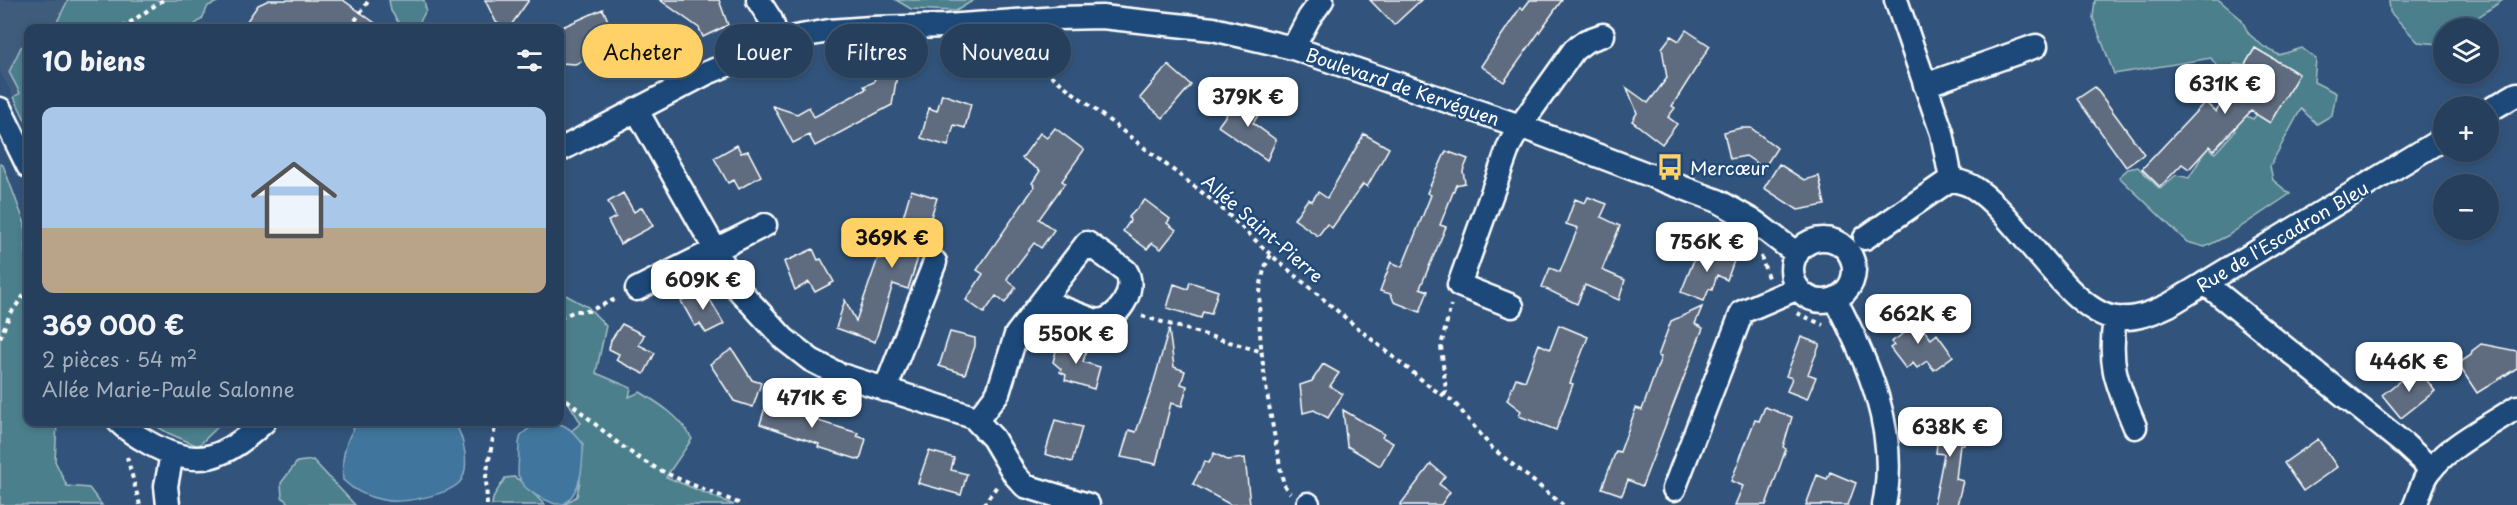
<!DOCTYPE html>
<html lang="fr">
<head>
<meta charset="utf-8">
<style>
	body { margin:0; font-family:"Playpen Sans",sans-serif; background:#324a66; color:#f1f3f6; height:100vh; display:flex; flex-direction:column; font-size:22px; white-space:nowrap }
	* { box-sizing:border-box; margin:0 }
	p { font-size:20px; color:#a4afbc }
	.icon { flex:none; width:33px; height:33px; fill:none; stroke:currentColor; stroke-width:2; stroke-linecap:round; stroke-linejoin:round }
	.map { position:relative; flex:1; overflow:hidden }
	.details { position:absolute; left:24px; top:24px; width:540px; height:402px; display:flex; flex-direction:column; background:#263f5d; border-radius:12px; box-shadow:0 3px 9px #0003,0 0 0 2px #425872 }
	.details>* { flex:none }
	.hud { position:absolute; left:582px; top:24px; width:570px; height:54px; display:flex; gap:12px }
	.controls { position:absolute; left:2433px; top:18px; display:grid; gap:12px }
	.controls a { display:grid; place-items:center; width:66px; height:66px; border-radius:50%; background:#263f5d; box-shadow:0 3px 9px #0003,0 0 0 2px #425872; font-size:30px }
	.price { position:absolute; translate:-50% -51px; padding:0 14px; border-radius:12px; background:#fff; color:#222; font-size:20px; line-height:39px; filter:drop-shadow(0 2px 3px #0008) }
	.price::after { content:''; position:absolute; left:50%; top:36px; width:18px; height:14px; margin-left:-9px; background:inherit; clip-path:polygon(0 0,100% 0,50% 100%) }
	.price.on { background:#ffd166; color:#111 }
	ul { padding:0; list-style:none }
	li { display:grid; align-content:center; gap:12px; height:318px; padding:0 18px }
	li span { display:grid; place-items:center; height:186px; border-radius:12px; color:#555 }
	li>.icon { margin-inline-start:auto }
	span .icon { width:108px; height:108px; fill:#fffc; stroke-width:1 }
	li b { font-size:26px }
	h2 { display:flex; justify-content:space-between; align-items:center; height:72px; padding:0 18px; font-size:26px }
	.tag { padding:0 21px; border-radius:27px; background:#263f5d; box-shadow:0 3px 9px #0003,0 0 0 2px #425872; font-size:21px; line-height:54px }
	.tag.on { background:#ffd166; color:#111 }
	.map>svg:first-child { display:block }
</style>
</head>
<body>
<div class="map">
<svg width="2517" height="505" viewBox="0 0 2517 505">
	<rect width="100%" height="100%" fill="#32547c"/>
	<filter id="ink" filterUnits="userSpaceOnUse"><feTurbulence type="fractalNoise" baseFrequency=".0167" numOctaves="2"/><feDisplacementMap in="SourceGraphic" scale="12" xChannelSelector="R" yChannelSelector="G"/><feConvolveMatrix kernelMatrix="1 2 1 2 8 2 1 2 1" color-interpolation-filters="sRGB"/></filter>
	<g filter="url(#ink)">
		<path fill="#405b7d" d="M0 0H150L110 28H28V87L14 97 0 72Z"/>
		<path fill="#4c7f8c" stroke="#a6bfc6" stroke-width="1.5" d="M68 0H222L208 6 202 19 190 28H54Z
			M389 0H424L426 10 417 28H402L391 11Z
			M896 0H974L956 11 911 9Z
			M2095 0H2219L2241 19 2249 34 2264 47 2279 55 2302 48 2316 59 2314 82 2336 93 2332 115 2317 124 2301 109 2270 166 2273 180 2290 194 2227 236 2205 247 2187 242 2119 177 2128 169 2138 167 2160 189 2176 175 2189 178 2201 158 2197 153 2206 145 2215 153 2235 131 2220 112H2238L2253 119 2261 109 2259 67 2235 64 2223 75 2211 58 2114 74 2093 18Z
			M2389 0H2503L2462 28H2444L2443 42 2439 44 2418 42 2390 12Z
			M28 43V126L14 97 20 93 9 72 21 47Z
			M0 164 3 165 25 224 26 259 28 261V422H57L55 461 67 486 89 488 102 505H0Z
			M560 292 588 307 606 326 596 373 631 388 629 397 640 392C660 404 681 417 692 439L666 477 734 505H564L577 496 580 480 573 458 571 431 581 423 560 389Z
			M149 422H223L198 446 168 433Z
			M313 460 355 505H290L282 497 281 483 297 462Z
			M514 477 521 481 545 505H492C493 492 500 489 505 478Z"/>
		<path fill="#40769d" stroke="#8cadc4" stroke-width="1.5" d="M358 422H454C463 435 472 469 459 483 445 496 401 504 383 500 367 497 354 491 343 480 341 459 346 438 358 422Z
			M537 422C561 421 569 425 583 444 583 465 582 491 564 504H555L537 496 525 487 518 475 519 443 521 435Z"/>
		<path fill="#5f6c7f" stroke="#fff" stroke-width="1.5" d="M269 0H343L382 28H242L258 5Z
			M485 0H529L509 28H504L496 22Z
			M660 0H719L728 25 703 37 699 28Z
			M1370 0H1421L1394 25Z
			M1530 0H1562L1504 82 1481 66 1520 8 1523 9Z
			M603 9 614 35 583 48 588 59 575 64 560 63V28Z
			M1686 30 1710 46 1672 106 1675 108 1668 117 1677 124 1662 144 1632 121 1637 113 1627 88 1648 103 1667 78 1662 48 1671 36 1679 41Z
			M2255 48 2299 74 2270 123 2251 111 2214 150 2210 146 2189 169 2182 164 2160 187 2142 169 2205 102 2216 112Z
			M1168 65 1191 85 1163 118 1140 98Z
			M876 72 897 75 892 105 815 146 809 135 793 143 773 106 797 114 809 107 814 117 866 89 864 86 874 82Z
			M2095 87 2144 154 2126 167 2077 99Z
			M942 94 971 104 965 128 954 125 948 146 921 138 929 108 937 111Z
			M1240 96 1261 111 1253 123 1276 140 1267 160 1218 126Z
			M1055 128 1084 150 1062 181 1065 183 1039 219 1054 230 1041 248 1034 243 1008 277 1007 280 1016 287 1005 303 996 296 984 313 966 300 983 274 977 270 1035 186 1032 183 1040 171 1022 158 1040 133 1047 138Z
			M1741 128H1751L1777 148 1764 168 1746 156 1730 159 1724 132Z
			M1364 134 1389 148 1367 187 1363 184 1332 228 1327 224 1318 236 1294 219 1308 199 1312 201 1318 192 1327 198Z
			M737 145 741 153 748 151 761 176 739 189 734 180 728 183 714 158Z
			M1446 151 1468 159 1463 171 1465 183 1456 185 1440 225 1446 227 1420 288 1428 291 1420 312 1394 302 1391 294 1380 291 1391 262 1402 267 1431 195 1427 193Z
			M1779 164 1804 180 1819 176 1825 205 1798 210 1764 188Z
			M911 190 937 198 908 289 893 284 875 342 836 328 845 300 856 321 878 258 885 259 887 253 892 255Z
			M623 193 634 212 642 207 653 226 620 244 608 221 616 217 608 202Z
			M1588 197 1607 204 1601 217 1620 226 1602 270 1625 280 1619 300 1585 285 1577 304 1542 287 1550 268 1560 272 1578 228 1566 224 1575 199 1585 203Z
			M1145 200 1170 219 1167 223 1176 230 1161 249 1152 243 1147 249 1123 231 1130 221 1129 217Z
			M1709 248 1735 258 1727 280 1717 275 1712 290 1709 289 1704 301 1681 292 1696 255 1706 259Z
			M813 249 818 260 821 259 834 282 815 292 809 282 795 290 784 262Z
			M1190 282 1218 291 1211 314 1203 312 1201 318 1167 308 1174 284 1188 289Z
			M704 289 724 324 706 333 700 324 695 326 681 301Z
			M1702 307 1695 324 1703 328 1642 486 1628 480 1622 495 1602 488 1616 451 1620 452 1636 408 1642 410 1661 357 1658 356 1671 321Z
			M1905 311 1916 320 1931 339 1937 334 1953 356 1934 370 1927 361 1917 368 1913 363 1906 369 1890 348 1894 345 1891 342 1903 334 1893 320Z
			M622 324 644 335 639 345 655 353 644 374 616 360 619 354 609 349 611 340Z
			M1559 325 1588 337 1570 383 1573 384 1556 430 1519 416 1521 411 1507 400 1516 378 1525 381 1539 344 1550 349Z
			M1169 329 1174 367 1185 371 1181 384 1187 386 1182 406 1171 403 1156 464 1121 457 1129 430 1136 432 1152 388Z
			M950 332 975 338V346L965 374 939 366Z
			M1801 337 1820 344 1808 374 1816 377 1807 399 1787 391 1792 378 1786 376Z
			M1059 340 1087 348 1083 362 1100 367 1094 389 1065 380 1066 375 1060 372 1061 369 1053 362Z
			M2481 344 2517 351V368L2477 393 2458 364 2471 355 2472 351Z
			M732 349 752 380 761 383 753 407 734 401 710 364Z
			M1323 364 1339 373 1330 386 1343 394 1328 418 1314 410 1303 413 1300 385 1312 381Z
			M2417 367 2435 391 2401 418 2382 395Z
			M768 398 798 406 797 409 807 412 805 417 858 433 857 436 866 439 860 460 818 447 819 444 760 424Z
			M1765 407 1792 417 1783 447 1786 449 1766 505H1735L1743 486 1731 481 1755 420 1759 421Z
			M1343 410 1384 434 1382 437 1393 443 1380 466 1347 446Z
			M1940 414 1967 416 1964 445 1960 444 1956 479 1963 481 1957 505H1934L1944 454 1936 453Z
			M1055 420 1082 427 1072 462 1045 454Z
			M2318 439 2337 467 2303 491 2284 463Z
			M929 451 954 458 951 470 967 474 961 495 918 483Z
			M1214 453 1227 460 1245 458 1250 504 1231 505 1193 484 1205 461 1209 463Z
			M1431 464 1445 476 1439 484 1450 492 1441 505H1400Z
			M1830 472 1856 483 1848 505H1806L1817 475 1827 479Z"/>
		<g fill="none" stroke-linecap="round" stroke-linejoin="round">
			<defs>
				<path id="street" d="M758 0 771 20 779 43
					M1896 0 1942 133 1951 179
					M1293 48 1309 18 1322 0
					M1925 85 2036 46
					M0 109 28 166
					M636 109 737 288 784 339 811 360 838 374 973 417 993 438 1015 475 1025 486 1088 505
					M2488 111 2517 94
					M560 150 707 73 795 37 829 31 871 28 947 26 1058 18 1102 17 1213 29 1293 48 1520 126 1718 201 1755 222 1797 254
					M1865 238 1951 179C1959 182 1967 183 1973 187 2018 215 2068 312 2116 318 2135 320 2152 313 2169 305L2444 138
					M1792 270a31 31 0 1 1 62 0a31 31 0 1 1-62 0Z
					M2205 283 2404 444 2431 469
					M637 289 765 225
					M1835 299C1868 362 1899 431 1884 505
					M1512 306 1459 285 1509 146 1520 126 1574 50 1586 41 1603 35
					M2115 318C2108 367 2117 383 2135 427
					M885 390 935 262
					M977 420 998 393 1016 335 1087 243 1126 271C1138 290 1117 322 1096 321L1043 301
					M119 422C128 431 138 437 149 443 198 471 225 458 264 422
					M1674 489 1742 312 1798 288
					M168 505 166 486 172 454
					M1308 505V504
					M2415 505C2420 494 2422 481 2430 471 2448 446 2491 425 2517 407"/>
			</defs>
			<use href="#street" stroke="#fff" stroke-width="27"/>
			<path stroke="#fff" stroke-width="4" stroke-dasharray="4.5 4.5" stroke-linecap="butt" d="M122 28 163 0
				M350 28 369 0
				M1022 42 1026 51 1036 64 1217 204 1271 255 1354 325 1433 389 1453 401 1491 447 1563 505
				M1271 255C1243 295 1273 423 1281 472L1284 485 1290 493
				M1761 256 1768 278
				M1797 313 1823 325
				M1142 316 1263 352
				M560 318 575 311H589L618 298
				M0 338 10 314 28 290
				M560 394C587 416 612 441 642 460 673 479 710 491 743 505
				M1444 395 1446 391 1441 346 1451 305
				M127 457 140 505
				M487 505 486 476 496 422
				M983 505 997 486"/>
			<use href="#street" stroke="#1f4a7a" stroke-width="22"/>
		</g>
	</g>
	<defs>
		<symbol id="bus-bare" viewBox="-9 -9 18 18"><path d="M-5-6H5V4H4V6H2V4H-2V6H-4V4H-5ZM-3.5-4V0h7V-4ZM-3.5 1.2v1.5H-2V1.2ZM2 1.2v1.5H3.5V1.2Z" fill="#ffd166" stroke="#1f4a7a" stroke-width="2.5" paint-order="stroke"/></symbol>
	</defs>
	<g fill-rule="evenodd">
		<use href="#bus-bare" x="1651" y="148" width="38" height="38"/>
	</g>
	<g text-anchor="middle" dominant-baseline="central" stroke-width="5" stroke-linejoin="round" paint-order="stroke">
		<g font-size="18" fill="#fff" stroke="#1f4a7a">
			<text transform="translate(1403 86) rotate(19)">Boulevard de Kervéguen</text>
			<text transform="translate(1263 228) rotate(41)">Allée Saint-Pierre</text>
			<text transform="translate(2282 236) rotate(-31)">Rue de l'Escadron Bleu</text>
		</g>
		<g font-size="18" fill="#fff" stroke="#1f4a7a" text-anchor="start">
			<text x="1690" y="167">Mercœur</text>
		</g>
	</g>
</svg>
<div class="controls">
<a><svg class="icon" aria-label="layers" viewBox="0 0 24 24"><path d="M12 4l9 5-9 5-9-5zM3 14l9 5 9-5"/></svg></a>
<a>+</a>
<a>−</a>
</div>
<b class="price" style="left:2225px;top:115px">631K €</b>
<b class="price" style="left:1248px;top:128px">379K €</b>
<b class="price on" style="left:892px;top:269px">369K €</b>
<b class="price" style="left:1707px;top:273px">756K €</b>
<b class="price" style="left:703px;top:311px">609K €</b>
<b class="price" style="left:1918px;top:345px">662K €</b>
<b class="price" style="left:1076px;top:365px">550K €</b>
<b class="price" style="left:2409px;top:393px">446K €</b>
<b class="price" style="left:812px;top:429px">471K €</b>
<b class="price" style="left:1950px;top:458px">638K €</b>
<div class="hud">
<a class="tag on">Acheter</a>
<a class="tag">Louer</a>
<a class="tag">Filtres</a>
<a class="tag">Nouveau</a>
</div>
<section class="details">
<h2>10 biens<svg class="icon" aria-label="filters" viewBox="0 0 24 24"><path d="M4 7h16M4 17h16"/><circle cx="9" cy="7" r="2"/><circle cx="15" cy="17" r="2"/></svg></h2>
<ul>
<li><span style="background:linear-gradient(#a9c7e8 65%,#b9a48a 0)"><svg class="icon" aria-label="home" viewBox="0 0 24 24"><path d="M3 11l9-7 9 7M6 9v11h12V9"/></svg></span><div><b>369 000 €</b><p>2 pièces · 54 m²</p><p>Allée Marie-Paule Salonne</p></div></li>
</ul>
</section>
</div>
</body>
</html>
